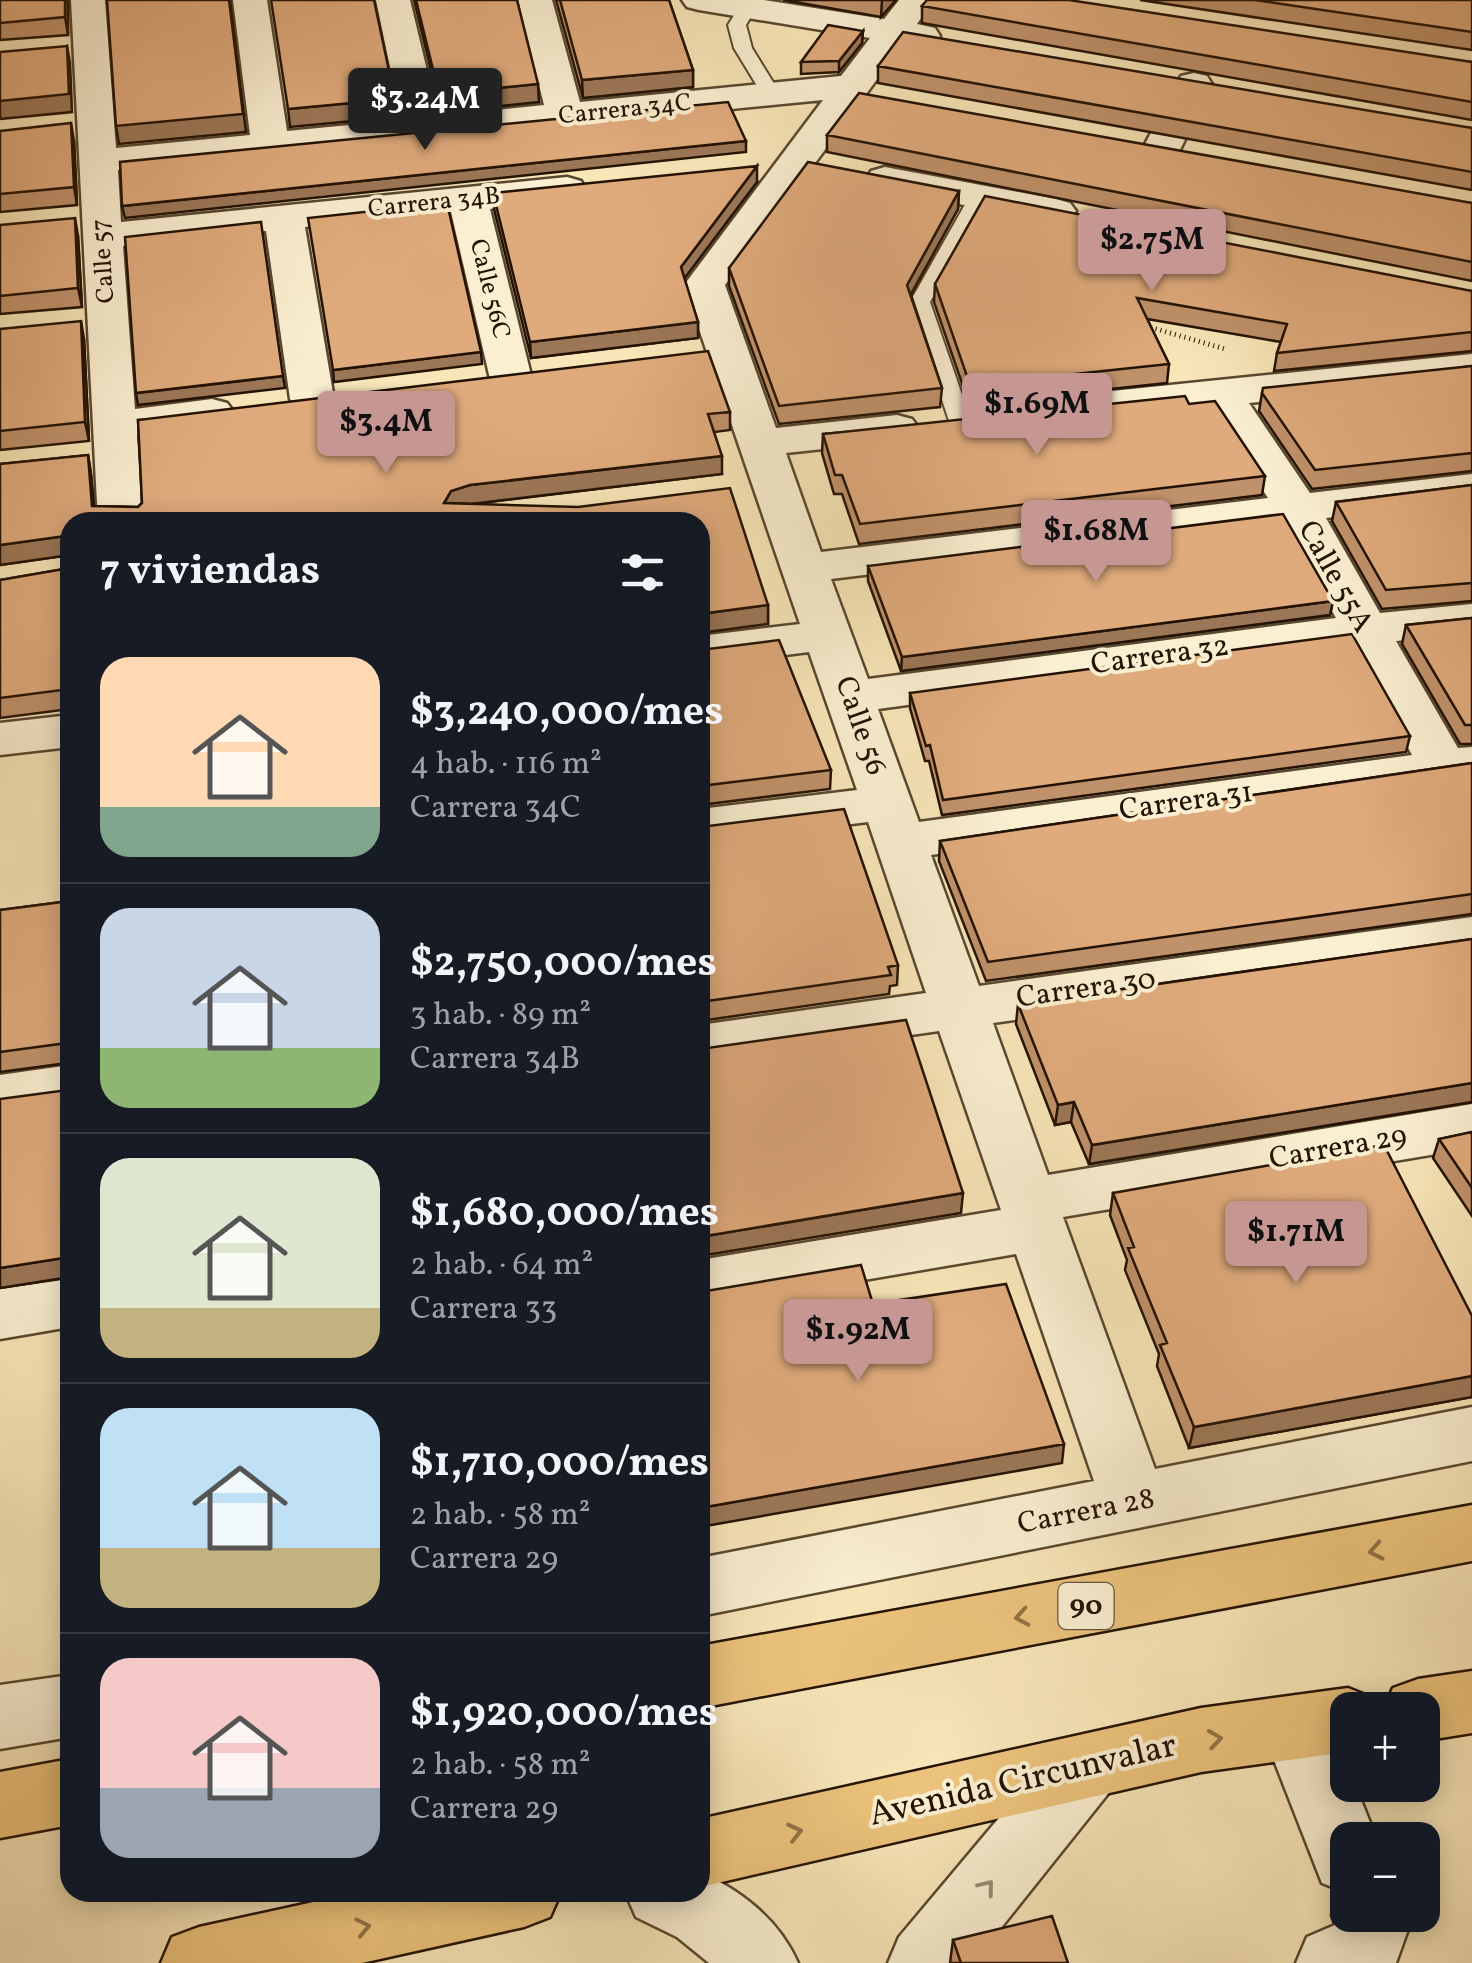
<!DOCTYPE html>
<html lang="es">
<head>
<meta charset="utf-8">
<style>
	body { margin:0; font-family:Vollkorn,serif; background:#242831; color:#f1f3f6; height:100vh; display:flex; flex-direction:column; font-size:38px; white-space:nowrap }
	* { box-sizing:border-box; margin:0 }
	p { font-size:32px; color:#9ea1a6 }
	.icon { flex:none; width:55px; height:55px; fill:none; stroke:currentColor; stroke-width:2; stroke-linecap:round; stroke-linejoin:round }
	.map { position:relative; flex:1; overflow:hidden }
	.side { position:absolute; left:60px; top:512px; width:650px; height:1390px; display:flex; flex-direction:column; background:#171b24; border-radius:30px; box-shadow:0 5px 25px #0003 }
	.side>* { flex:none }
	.tools { position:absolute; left:1330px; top:1692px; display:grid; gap:20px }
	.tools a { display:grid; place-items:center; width:110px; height:110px; border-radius:20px; background:#171b24; box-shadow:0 5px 25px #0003; font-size:50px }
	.price { position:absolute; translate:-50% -85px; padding:0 22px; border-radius:10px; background:#c59692; color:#111; font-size:32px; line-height:65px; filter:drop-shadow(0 2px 5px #0008) }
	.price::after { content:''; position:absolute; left:50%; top:60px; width:30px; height:22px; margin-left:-15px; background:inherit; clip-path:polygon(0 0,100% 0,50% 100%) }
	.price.selected { background:#222; color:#fff }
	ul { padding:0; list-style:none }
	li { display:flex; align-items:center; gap:30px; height:250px; padding:0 40px }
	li+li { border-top:2px solid #363941 }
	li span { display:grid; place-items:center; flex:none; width:280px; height:200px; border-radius:30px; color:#555 }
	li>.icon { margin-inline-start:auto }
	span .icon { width:120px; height:120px; fill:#fffc; stroke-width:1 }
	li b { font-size:42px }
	h2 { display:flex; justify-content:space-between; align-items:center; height:120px; padding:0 40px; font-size:42px }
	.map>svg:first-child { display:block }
</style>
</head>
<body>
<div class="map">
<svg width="1472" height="1963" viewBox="0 0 1472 1963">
	<rect width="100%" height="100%" fill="#f8e6b8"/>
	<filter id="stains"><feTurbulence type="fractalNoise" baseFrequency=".002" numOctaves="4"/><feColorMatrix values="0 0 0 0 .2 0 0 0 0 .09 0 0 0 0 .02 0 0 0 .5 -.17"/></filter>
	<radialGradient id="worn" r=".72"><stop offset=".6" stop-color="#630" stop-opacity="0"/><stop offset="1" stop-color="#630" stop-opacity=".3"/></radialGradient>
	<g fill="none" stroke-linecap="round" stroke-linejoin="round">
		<defs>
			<path id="service" d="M741 4 756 8 746 25 752 48 781 95 779 99H765L734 48 728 25Z
				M972 192 989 196 930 302 971 421 960 428 949 421 910 302Z"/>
			<path id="minor" d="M71 0H105L116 148 250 135 233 0H267L287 131 401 120 376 0H410L438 116 544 105 518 0H552L580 102 841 76 870 38 699 10 687 7 682 0H764L884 19 899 0H934L917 24 935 28 940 36 935 44H903L725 285 776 428 897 415 912 419 919 428 912 437 897 441 786 453 821 552 1268 498 1208 407 1112 417 1097 413 1090 404 1097 395 1112 391 1472 354V380L1249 403 1310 493 1472 474V500L1326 518 1380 613 1472 604V634L1396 641 1458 748 1472 747V779L931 855 979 986 1472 917V955L993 1023 1048 1175 1472 1104V1148L1063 1217 1155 1469 1472 1407V1461L700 1616V1558L1094 1481 1016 1254 700 1308V1260L1001 1210 939 1031 700 1065V1025L926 993 868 822 700 843V809L857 790 809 652 700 666V636L800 624 684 285 823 100 118 170 121 222 567 177 581 181 586 189 581 197 490 209 532 379 526 388 511 392 496 388 490 379 451 212 305 227 334 399 327 408 312 412 297 408 290 399 266 231 123 246 135 409 212 399 227 403 234 412 227 421 137 435 143 522H98ZM1283 524 1336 618 868 679 831 579ZM1351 645 1412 755 919 822 878 709Z
				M1194 73 1207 76 1212 84 1144 224 1138 232H1110L1104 224 1176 84 1181 76Z
				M885 167 1056 199 1070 203 1076 211 1070 219 1056 223 871 187 866 179 871 171Z
				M70 715V747L0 755V723Z
				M70 1065V1107L0 1117V1075Z
				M70 1279V1327L0 1339V1289Z
				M70 1675V1737L0 1749V1685Z
				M1296 1695 1321 1705 1348 1767V1785H1355L1377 1840H1348V1915H1406L1410 1924 1396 1963H1296L1307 1937 1335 1925 1332 1915 1342 1891 1322 1883 1261 1727 1271 1705Z
				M1086 1735 1111 1744 1122 1767 1111 1790 973 1963H888L899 1937 1061 1744Z
				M700 1872C742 1891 779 1920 798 1963H709L677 1937 636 1917 625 1892H700Z"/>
			<path id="trunk" d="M1472 1505V1561L700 1708V1646Z
				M1472 1671V1733L1422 1741V1710H1383L1393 1688 1418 1679Z
				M1348 1688 1373 1698 1378 1710H1348V1752L1201 1772 700 1887V1819L1201 1708Z
				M70 1759V1825L0 1838V1772Z
				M359 1892H561L550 1917 524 1927 362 1963H161L172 1937 199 1927Z"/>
		</defs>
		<use href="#service" stroke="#584730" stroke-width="4"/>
		<use href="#minor" stroke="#584730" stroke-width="5"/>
		<use href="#trunk" stroke="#231203" stroke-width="5"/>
		<path stroke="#231203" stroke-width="5" stroke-dasharray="1 4" stroke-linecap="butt" d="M1146 326 1225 349"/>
		<use href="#service" fill="#faefd1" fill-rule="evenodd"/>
		<use href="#minor" fill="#faefd1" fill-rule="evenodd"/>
		<use href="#trunk" fill="#ecc37c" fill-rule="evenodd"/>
	</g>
	<path fill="#c0926b" stroke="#231203" stroke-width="2.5" d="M0 0H68V35L0 40Z
		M414 0H517L539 102 441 112Z
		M556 0H669L693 70V87L583 98Z
		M783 0H896L881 17Z
		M1140 0H1472V50Z
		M922 6 1472 62V120L922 23Z
		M863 31 862 43 839 72 801 74V62Z
		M878 66 1472 128V190L878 83Z
		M0 131 74 141 77 205 0 212Z
		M827 135 1472 203V281L827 152Z
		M757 182 684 278 698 322V338L531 358 494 209 493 193Z
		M959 191 958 209 911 295 942 388 940 407 779 424 729 286V268Z
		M0 225 78 236 82 307 0 314Z
		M935 284 1472 291V351L1274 371 1277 353 1281 342 1147 319 1169 364 1167 383 969 404 934 302Z
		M0 329 84 339 89 441 0 450Z
		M1472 366V471L1312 489 1259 411 1262 393Z
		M1189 404 1265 476 1262 495 859 544 842 494H834L822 453 823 434Z
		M730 412V430L714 432 722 474 473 504 768 605V624L70 522V709L0 718V580L70 568V555L0 565V464L88 455 91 474 94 506 138 507 142 503 138 420Z
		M1472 485V601L1382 609 1332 521 1336 502Z
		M868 566 1333 601 1330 615 901 671 868 581Z
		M1472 618V744H1460L1402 644 1406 625Z
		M700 650 831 770 830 789 700 805Z
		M910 693 1410 736 1406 752 942 815 929 761H925L910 708Z
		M1472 763V914L986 981 939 861 940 841Z
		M700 827 898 965 897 985 890 986 889 994 700 1021Z
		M70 901V1277L0 1288 68 1090V1063L0 1072V910Z
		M1472 939V1102L1089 1164 1071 1122 1055 1125 1016 1024 1018 1004Z
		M1472 1132V1216L1433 1158 1439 1139Z
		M1113 1193 1472 1316V1397L1189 1448 1157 1366 1159 1354 1125 1270 1127 1260 1110 1215Z
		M953 1940 1068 1963H950Z"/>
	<path fill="#9c7757" stroke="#231203" stroke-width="2.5" d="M65 0H68V35L65 17Z
		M230 0 246 132 119 144 116 126Z
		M882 0H896L881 17Z
		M863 31 862 43 839 72V61Z
		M67 46 70 63 72 112 0 119V101Z
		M693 70V87L583 98 582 80Z
		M538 84 539 102 441 112 439 94Z
		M395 99 396 117 290 127 288 109Z
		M71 123 74 141 77 205 74 187Z
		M746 141V152L125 218 122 206Z
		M757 166V182L681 283V267Z
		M959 191 958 209 906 303 907 285Z
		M75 218 78 236 82 307 78 288Z
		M81 321 84 339 89 441 85 422Z
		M698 322V338L531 358 530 342Z
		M481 352 482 364 334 382 333 370Z
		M283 376 285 388 138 405 136 393Z
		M88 455 91 474 95 522 92 506Z
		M722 456V474L471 504 444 503 451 491 470 485Z
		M65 536 70 555 0 565V545Z
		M1333 601 1330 615 901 671 902 657Z
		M768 605V624L700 633V614Z
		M1472 1083V1102L1089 1164 1092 1145Z
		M1074 1102 1071 1122 1055 1125 1058 1105Z
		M963 1193 961 1213 700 1256V1237Z
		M70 1257V1277L0 1288V1268Z
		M1472 1376V1397L1189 1448 1194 1427Z
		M1064 1444 1062 1463 700 1527V1508Z"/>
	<path fill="#dfaa7c" stroke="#231203" stroke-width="2.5" d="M0 0H65V17L0 23Z
		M107 0H229L243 114 116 126Z
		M271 0H374L395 99 288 109Z
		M416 0H517L538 84 439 94Z
		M560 0H669L693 70 582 80Z
		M927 0H1069L1472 62V102L922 6Z
		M1255 0H1472V32Z
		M828 25 863 31 839 61 801 62Z
		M903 32 1472 128V172L878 66Z
		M67 46 69 94 0 101V52Z
		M859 93 1472 203V262L827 135Z
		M728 102 746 141 122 206 120 162Z
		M71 123 74 187 0 194V131Z
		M808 162 959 191 907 285 942 388 779 406 729 268Z
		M757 166 681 267 698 322 530 342 493 193Z
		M985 196 1472 291V332L1277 353 1287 324 1137 298 1169 364 970 385 935 284Z
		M447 203 481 352 333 370 308 218Z
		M75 218 78 288 0 296V225Z
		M261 222 283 376 136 393 125 237Z
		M81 321 85 422 0 431V329Z
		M708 351 730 412 708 414 722 456 470 485 451 491 444 503 578 507 730 488 768 605 700 614V522H70V689L0 698V580L70 568V540L65 536 0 545V464L88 455 92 506 138 507 142 503 138 420Z
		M1472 366V453L1315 470 1262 393 1263 388Z
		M1185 396 1189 404 1215 401 1265 476 860 524 842 475H835L823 434Z
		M1472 485V583L1386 590 1336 502Z
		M1283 514 1333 601 902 657 868 566Z
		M1472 618V725H1465L1406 625Z
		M1352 634 1410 736 943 800 930 745 926 746 910 693Z
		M779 640 831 770 700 786V650Z
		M1472 763V894L988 962 940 841Z
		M844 809 898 965 888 967 891 975 700 1002V827Z
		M70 901V1257L0 1268V1099L68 1090 67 1043 0 1052V910Z
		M1472 939V1083L1092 1145 1074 1102 1058 1105 1018 1004Z
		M906 1020 963 1193 700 1237V1049Z
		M1472 1132V1188L1439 1139Z
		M1384 1145 1472 1316V1376L1194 1427 1160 1345 1167 1343 1128 1248 1134 1247 1113 1193Z
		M861 1265 873 1304 1006 1284 1064 1444 700 1508V1292Z
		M1052 1916 1068 1963H961L953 1940Z"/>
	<defs><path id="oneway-chevron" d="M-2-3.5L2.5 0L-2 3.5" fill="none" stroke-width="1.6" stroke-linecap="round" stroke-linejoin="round" transform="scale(2.5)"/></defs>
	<g stroke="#927346">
		<use href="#oneway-chevron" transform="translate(1376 1551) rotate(169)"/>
		<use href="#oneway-chevron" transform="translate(1022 1617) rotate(170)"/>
		<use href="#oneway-chevron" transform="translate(1215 1739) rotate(-8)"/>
		<use href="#oneway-chevron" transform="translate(795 1832) rotate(-13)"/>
		<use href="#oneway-chevron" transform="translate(363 1927) rotate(-12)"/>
	</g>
	<use stroke="#998c74" href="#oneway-chevron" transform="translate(987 1887) rotate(-51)"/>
	<g text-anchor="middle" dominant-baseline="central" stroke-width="8" stroke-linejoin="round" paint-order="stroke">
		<g font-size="25" fill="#231203" stroke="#faefd1">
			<text transform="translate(625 110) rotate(-6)">Carrera 34C</text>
			<text transform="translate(434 203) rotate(-6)">Carrera 34B</text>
			<text transform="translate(104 261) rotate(-94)">Calle 57</text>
			<text transform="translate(489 289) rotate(76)">Calle 56C</text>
		</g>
		<rect fill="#faefd1" stroke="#645441" stroke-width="2.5" x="1058.5" y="1583" width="55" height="46" rx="8"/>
		<g font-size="28" font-weight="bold" fill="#231203">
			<text x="1086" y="1606">90</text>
		</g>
		<g font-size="30" fill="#231203" stroke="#faefd1">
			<text transform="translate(1335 577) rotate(61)">Calle 55A</text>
			<text transform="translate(1160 656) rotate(-8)">Carrera 32</text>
			<text transform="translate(860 726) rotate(71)">Calle 56</text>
			<text transform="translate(1186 802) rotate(-8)">Carrera 31</text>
			<text transform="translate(1086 989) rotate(-8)">Carrera 30</text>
			<text transform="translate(1338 1148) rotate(-10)">Carrera 29</text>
			<text transform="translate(1086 1512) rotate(-11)">Carrera 28</text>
		</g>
		<g font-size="35" fill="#231203" stroke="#faefd1">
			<text transform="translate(1023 1781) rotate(-13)">Avenida Circunvalar</text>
		</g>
	</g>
	<rect width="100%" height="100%" filter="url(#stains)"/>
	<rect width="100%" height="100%" fill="url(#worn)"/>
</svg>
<div class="tools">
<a>+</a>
<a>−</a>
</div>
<b class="price selected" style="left:425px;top:153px">$3.24M</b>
<b class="price" style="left:1152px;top:294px">$2.75M</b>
<b class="price" style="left:1037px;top:458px">$1.69M</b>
<b class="price" style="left:386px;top:476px">$3.4M</b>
<b class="price" style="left:1096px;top:585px">$1.68M</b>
<b class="price" style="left:1296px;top:1286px">$1.71M</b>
<b class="price" style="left:858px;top:1384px">$1.92M</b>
<section class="side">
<h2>7 viviendas<svg class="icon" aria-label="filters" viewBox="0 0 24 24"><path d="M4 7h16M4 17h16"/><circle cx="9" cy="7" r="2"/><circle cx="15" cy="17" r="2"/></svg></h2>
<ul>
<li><span style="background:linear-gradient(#ffd9b3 75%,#7fa58c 0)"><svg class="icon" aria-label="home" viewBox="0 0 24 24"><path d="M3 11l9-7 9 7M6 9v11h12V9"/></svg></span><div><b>$3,240,000/mes</b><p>4 hab. · 116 m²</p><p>Carrera 34C</p></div></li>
<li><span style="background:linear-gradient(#c9d6e8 70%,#8fb573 0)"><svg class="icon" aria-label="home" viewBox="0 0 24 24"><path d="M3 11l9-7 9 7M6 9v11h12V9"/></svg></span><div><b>$2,750,000/mes</b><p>3 hab. · 89 m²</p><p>Carrera 34B</p></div></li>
<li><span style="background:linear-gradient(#dfe7d0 75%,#c2b280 0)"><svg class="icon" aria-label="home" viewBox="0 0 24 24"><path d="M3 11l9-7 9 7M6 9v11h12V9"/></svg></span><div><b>$1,680,000/mes</b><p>2 hab. · 64 m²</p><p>Carrera 33</p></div></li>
<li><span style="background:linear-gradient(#bfe0f5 70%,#c2b280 0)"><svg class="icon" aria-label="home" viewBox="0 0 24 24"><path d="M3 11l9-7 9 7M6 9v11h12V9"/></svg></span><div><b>$1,710,000/mes</b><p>2 hab. · 58 m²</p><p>Carrera 29</p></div></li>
<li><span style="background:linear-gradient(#f6c9c9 65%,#9aa5b1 0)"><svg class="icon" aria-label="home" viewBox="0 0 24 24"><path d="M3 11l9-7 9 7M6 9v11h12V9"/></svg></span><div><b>$1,920,000/mes</b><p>2 hab. · 58 m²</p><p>Carrera 29</p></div></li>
</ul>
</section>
</div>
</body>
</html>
